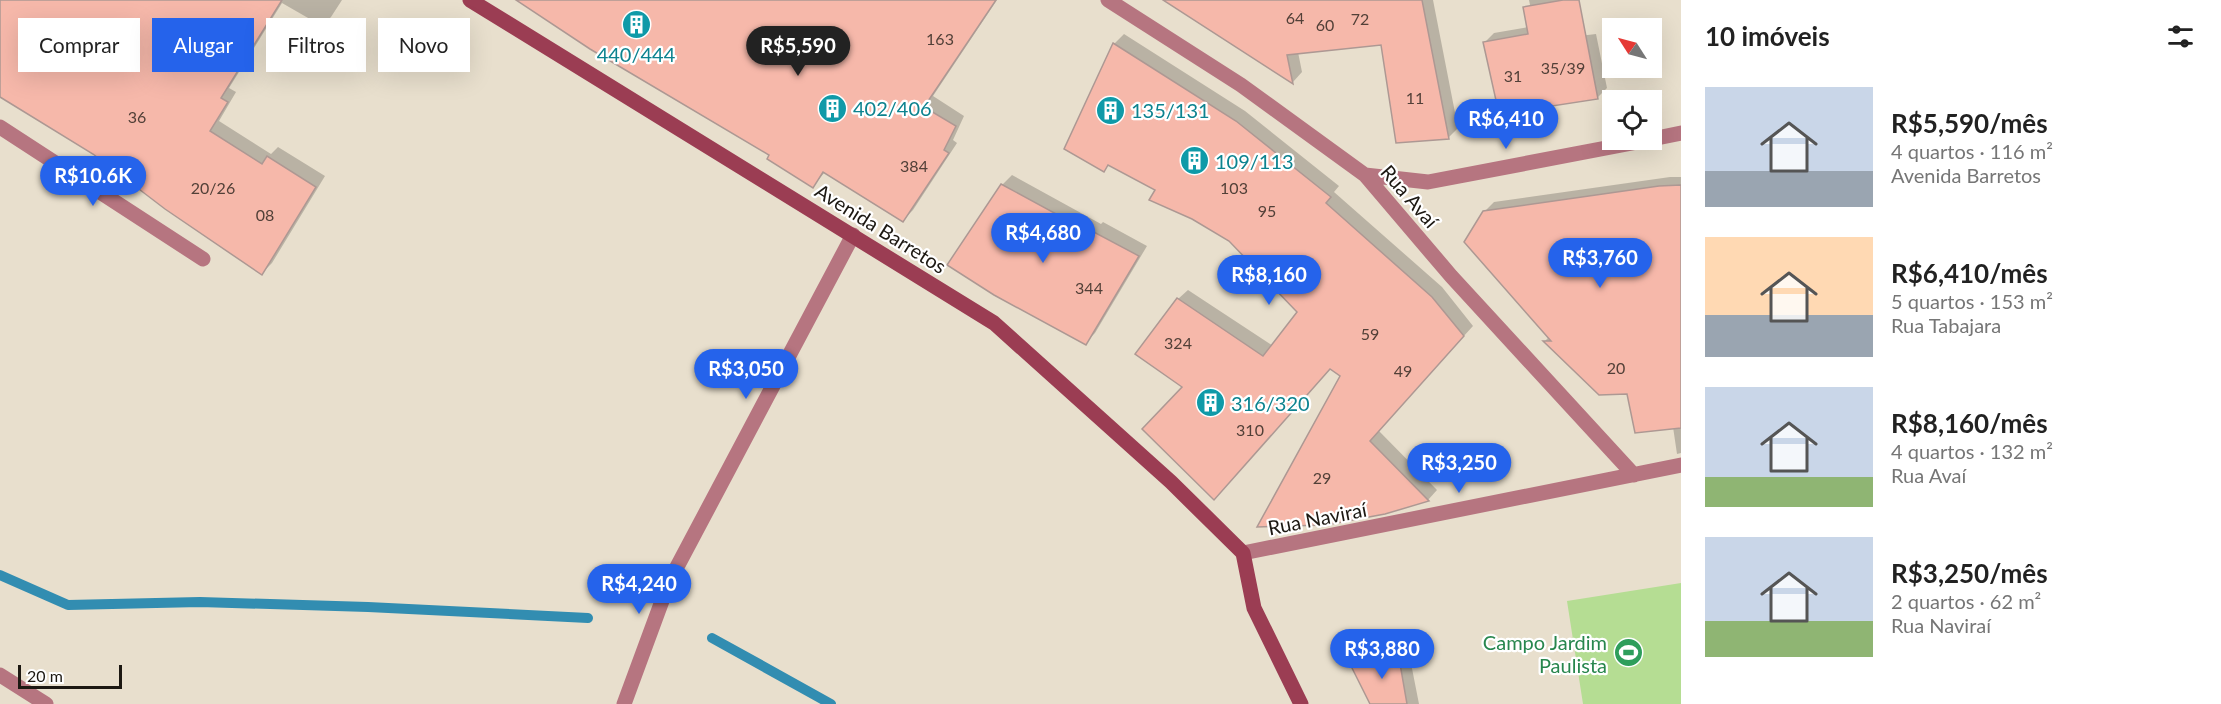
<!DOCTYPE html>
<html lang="pt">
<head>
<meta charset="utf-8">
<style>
	body { margin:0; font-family:Lato,sans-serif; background:#f6f6f6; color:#222; height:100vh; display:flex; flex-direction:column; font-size:22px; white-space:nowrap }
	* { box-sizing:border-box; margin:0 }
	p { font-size:20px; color:#767676 }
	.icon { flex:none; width:33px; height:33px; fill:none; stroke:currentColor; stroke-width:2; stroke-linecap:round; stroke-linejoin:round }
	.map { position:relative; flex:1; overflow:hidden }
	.sheet { display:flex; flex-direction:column; background:#fff; width:540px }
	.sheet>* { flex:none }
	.banner { position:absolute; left:18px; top:18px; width:570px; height:54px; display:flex; gap:12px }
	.needle { width:39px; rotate:306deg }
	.buttons { position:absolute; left:1602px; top:18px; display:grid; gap:12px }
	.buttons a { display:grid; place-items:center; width:60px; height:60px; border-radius:0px; background:#fff; box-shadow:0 6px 24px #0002; font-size:30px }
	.scale { position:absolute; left:18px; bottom:15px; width:104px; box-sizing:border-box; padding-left:6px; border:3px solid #1c1812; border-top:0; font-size:16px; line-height:21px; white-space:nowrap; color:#1c1812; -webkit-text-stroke:4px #fff; paint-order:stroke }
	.price { position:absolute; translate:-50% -51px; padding:0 14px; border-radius:21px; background:#2563eb; color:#fff; font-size:20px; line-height:39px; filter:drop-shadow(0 2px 3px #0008) }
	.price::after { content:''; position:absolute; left:50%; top:36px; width:18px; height:14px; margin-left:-9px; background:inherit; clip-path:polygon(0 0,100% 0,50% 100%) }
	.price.active { background:#222; color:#fff }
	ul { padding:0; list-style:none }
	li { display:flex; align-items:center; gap:18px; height:150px; padding:0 24px }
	li span { display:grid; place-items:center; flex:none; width:168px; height:120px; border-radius:0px; color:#555 }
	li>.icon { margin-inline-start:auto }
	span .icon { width:72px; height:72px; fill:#fffc; stroke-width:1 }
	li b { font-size:26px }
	h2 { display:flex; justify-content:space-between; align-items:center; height:72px; padding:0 24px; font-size:26px }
	.chip { padding:0 21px; border-radius:0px; background:#fff; box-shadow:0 6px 24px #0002; font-size:21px; line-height:54px }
	.chip.active { background:#2563eb; color:#fff }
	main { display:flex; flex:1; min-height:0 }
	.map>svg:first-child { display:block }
</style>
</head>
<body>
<main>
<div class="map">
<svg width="1681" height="704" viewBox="0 0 1681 704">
	<rect width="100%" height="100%" fill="#e8dfcd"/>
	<path fill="#b5dd93" d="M1681 583V704H1583L1567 601Z"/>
	<path fill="#0003" d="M0 0H342L331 17 322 26 282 3 229 88 236 92 219 121 271 154 278 147 325 176 272 263 262 273 93 152 0 95Z
		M517 0H997L933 96 964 116 953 140 957 143 913 210 903 220 825 172 813 186 771 155Z
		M1227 0H1433L1458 128 1448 138 1382 43 1298 52 1302 72 1293 82 1204 25Z
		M1529 0H1577L1531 10Z
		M1534 26 1537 41 1596 34 1607 88 1597 98 1484 43 1494 33Z
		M1124 34 1245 111 1339 186 1334 192 1442 287 1473 326 1378 430 1437 490 1428 500 1384 512 1342 376 1331 368 1184 387 1178 299 1188 290 1273 346 1299 312 1230 240 1157 189 1110 164 1103 170 1114 44Z
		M1012 175 1101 224 1103 222 1147 246 1095 333 1085 343 949 265 1002 185Z
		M1670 177H1681V453L1677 454 1673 427 1628 392 1599 394 1545 341 1549 337 1484 212 1494 202Z
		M1407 643 1419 704H1371L1352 666 1362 656Z"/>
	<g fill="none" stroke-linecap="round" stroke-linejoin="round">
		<path stroke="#328db1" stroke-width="10" d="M0 575 68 605 200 602 368 607 588 618
			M712 638 831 704"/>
	</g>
	<path fill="#f6b8aa" stroke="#ad9893" stroke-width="1.5" d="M0 0H282L221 98 228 102 210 131 262 164 267 156 316 187 262 275 165 209 93 154 0 97Z
		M516 0H996L924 107 956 126 944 150 949 153 903 222 823 172 813 188 767 159 769 155 590 49Z
		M1163 0H1422L1449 139 1396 143 1381 45 1287 55 1293 84Z
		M1563 0H1579L1598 99 1499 114 1483 42 1528 34 1523 7Z
		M1113 43 1236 121 1331 197 1326 203 1432 297 1464 336 1370 441 1429 501 1385 514 1326 525 1257 527 1340 376 1330 369 1214 500 1142 429 1182 387 1135 354 1177 298 1263 356 1297 312 1229 241 1192 219 1149 200 1155 190 1108 165 1104 172 1064 149Z
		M1001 184 1091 233 1092 231 1139 256 1086 345 994 295 947 265Z
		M1681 185V428L1635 433 1627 394 1599 395 1543 341H1551L1464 242 1483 211 1659 186Z
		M1398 652 1407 704H1370L1351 666Z"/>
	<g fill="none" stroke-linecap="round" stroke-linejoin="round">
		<path stroke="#b67580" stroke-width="15" d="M1108 0 1241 85 1365 175 1451 276 1634 475
			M0 127 203 259
			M1652 139 1681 133
			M1365 175 1428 182 1648 140
			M1243 553 1681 465
			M0 675 46 704
			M624 704 669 582 853 235"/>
		<path stroke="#9b3d53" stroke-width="15" d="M470 0 994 323 1171 482 1243 553 1254 608 1301 704"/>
	</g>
	<defs>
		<symbol id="building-disc" viewBox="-11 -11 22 22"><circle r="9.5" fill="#0f9aa8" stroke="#fff"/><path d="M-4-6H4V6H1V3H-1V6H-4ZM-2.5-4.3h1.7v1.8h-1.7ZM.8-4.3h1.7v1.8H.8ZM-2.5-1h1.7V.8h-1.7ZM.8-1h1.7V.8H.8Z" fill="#fff"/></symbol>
		<symbol id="stadium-disc" viewBox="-11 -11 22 22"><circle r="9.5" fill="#2e9e5b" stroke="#fff"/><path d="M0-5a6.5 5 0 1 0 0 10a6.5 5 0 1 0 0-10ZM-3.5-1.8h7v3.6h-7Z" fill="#fff"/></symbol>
	</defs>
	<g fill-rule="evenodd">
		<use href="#building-disc" x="620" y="8" width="33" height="33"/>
		<use href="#building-disc" x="816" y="92" width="33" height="33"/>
		<use href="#building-disc" x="1094" y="94" width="33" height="33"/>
		<use href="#building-disc" x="1178" y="144" width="33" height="33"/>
		<use href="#building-disc" x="1194" y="386" width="33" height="33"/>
		<use href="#stadium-disc" x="1612" y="636" width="33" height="33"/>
	</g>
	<g text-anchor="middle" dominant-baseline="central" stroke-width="4.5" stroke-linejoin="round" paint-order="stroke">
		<g font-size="16" fill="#524038">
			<text x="1295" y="17">64</text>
			<text x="1360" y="18">72</text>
			<text x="1325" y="24">60</text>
			<text x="940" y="38">163</text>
			<text x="1563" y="67">35/39</text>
			<text x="1513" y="75">31</text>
			<text x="1415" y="97">11</text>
			<text x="137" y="116">36</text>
			<text x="914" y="165">384</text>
			<text x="213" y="187">20/26</text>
			<text x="1234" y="187">103</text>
			<text x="1267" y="210">95</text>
			<text x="265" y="214">08</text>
			<text x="1089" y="287">344</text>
			<text x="1370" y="333">59</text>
			<text x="1178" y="342">324</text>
			<text x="1616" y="367">20</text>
			<text x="1403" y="370">49</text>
			<text x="1250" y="429">310</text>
			<text x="1322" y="477">29</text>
		</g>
		<g font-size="20" fill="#0d838f" stroke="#fff" text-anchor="start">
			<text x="636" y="54" text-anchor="middle">440/444</text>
			<text x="853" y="108">402/406</text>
			<text x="1131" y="110">135/131</text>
			<text x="1215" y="161">109/113</text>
			<text x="1231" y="403">316/320</text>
		</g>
		<g font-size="20" fill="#1c1812" stroke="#fff">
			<text transform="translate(1410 196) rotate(49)">Rua Avaí</text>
			<text transform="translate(881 228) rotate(32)">Avenida Barretos</text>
			<text transform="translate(1317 518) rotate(-11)">Rua Naviraí</text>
		</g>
		<g font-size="20" fill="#27864d" stroke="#fff" text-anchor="end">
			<text x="1607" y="642">Campo Jardim<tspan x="1607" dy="23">Paulista</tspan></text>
		</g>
	</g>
</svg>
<div class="buttons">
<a><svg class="needle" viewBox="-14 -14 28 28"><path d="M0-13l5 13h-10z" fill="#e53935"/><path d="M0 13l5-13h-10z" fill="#767676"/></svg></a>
<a><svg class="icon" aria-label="locate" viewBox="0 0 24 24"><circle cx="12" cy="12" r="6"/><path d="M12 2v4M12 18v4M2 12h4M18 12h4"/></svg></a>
</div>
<div class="scale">20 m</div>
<b class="price active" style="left:798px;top:77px">R$5,590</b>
<b class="price" style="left:1506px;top:150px">R$6,410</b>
<b class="price" style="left:93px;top:207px">R$10.6K</b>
<b class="price" style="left:1043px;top:264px">R$4,680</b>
<b class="price" style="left:1600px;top:289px">R$3,760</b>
<b class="price" style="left:1269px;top:306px">R$8,160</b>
<b class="price" style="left:746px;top:400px">R$3,050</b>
<b class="price" style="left:1459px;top:494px">R$3,250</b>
<b class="price" style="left:639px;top:615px">R$4,240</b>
<b class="price" style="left:1382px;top:680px">R$3,880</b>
<div class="banner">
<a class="chip">Comprar</a>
<a class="chip active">Alugar</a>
<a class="chip">Filtros</a>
<a class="chip">Novo</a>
</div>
</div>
<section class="sheet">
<h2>10 imóveis<svg class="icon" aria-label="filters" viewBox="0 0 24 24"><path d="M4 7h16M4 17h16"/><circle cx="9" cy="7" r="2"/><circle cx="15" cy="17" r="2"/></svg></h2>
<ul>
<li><span style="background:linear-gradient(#c9d6e8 70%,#9aa5b1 0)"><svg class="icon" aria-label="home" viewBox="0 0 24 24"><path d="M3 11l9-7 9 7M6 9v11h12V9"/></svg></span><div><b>R$5,590/mês</b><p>4 quartos · 116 m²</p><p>Avenida Barretos</p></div></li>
<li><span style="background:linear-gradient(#ffd9b3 65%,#9aa5b1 0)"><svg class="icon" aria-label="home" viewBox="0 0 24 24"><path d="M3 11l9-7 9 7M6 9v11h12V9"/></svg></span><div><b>R$6,410/mês</b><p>5 quartos · 153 m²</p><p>Rua Tabajara</p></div></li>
<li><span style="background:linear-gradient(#c9d6e8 75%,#8fb573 0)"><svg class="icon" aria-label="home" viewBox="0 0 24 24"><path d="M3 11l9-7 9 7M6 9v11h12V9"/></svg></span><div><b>R$8,160/mês</b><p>4 quartos · 132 m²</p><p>Rua Avaí</p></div></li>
<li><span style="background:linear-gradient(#c9d6e8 70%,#8fb573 0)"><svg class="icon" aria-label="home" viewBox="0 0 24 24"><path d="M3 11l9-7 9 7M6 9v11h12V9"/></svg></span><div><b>R$3,250/mês</b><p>2 quartos · 62 m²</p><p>Rua Naviraí</p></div></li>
</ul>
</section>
</main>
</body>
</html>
